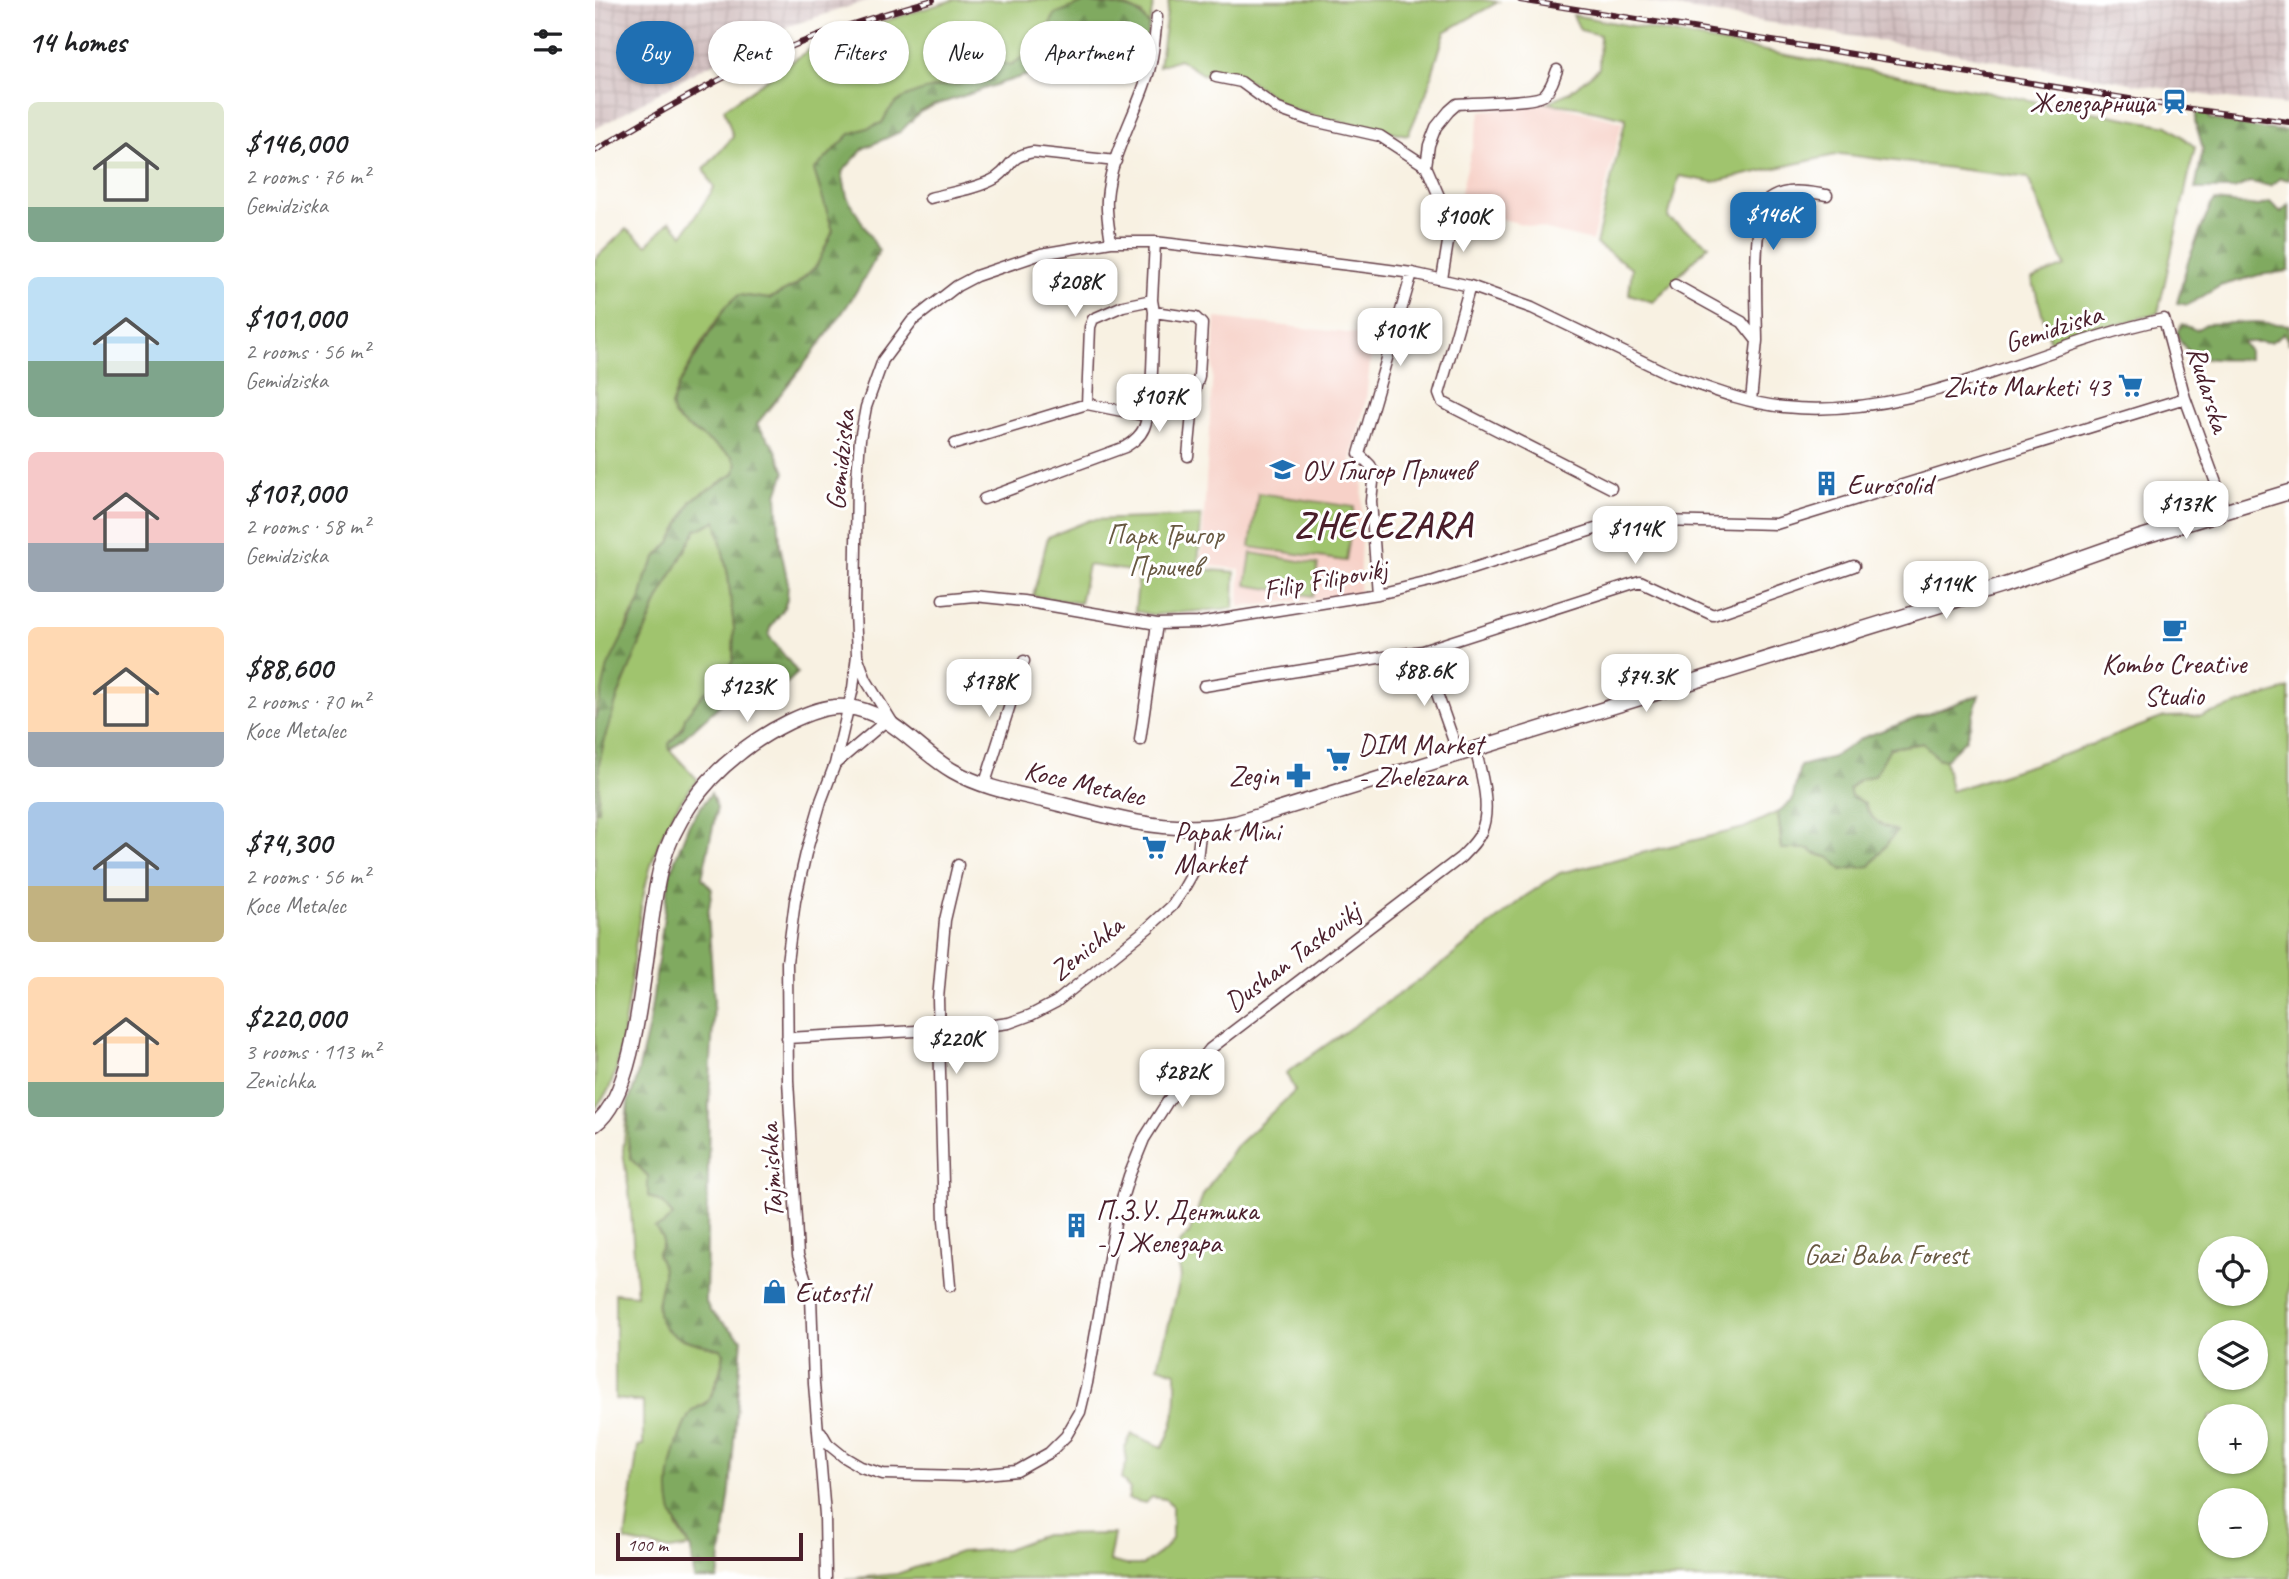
<!DOCTYPE html>
<html lang="en">
<head>
<meta charset="utf-8">
<style>
	body { margin:0; font-family:Caveat,sans-serif; background:#f6f6f6; color:#202124; height:100vh; display:flex; flex-direction:column; font-size:26px; white-space:nowrap }
	* { box-sizing:border-box; margin:0 }
	p { font-size:23px; color:#757577 }
	.icon { flex:none; width:38px; height:38px; fill:none; stroke:currentColor; stroke-width:2; stroke-linecap:round; stroke-linejoin:round }
	.map { position:relative; flex:1; overflow:hidden }
	.panel { display:flex; flex-direction:column; background:#fff; width:595px }
	.panel>* { flex:none }
	.hud { position:absolute; left:21px; top:21px; width:665px; height:63px; display:flex; gap:14px }
	.controls { position:absolute; left:1603px; top:1236px; display:grid; gap:14px }
	.controls a { display:grid; place-items:center; width:70px; height:70px; border-radius:50%; background:#fff; box-shadow:0 2px 5px #0004; font-size:35px }
	.scale { position:absolute; left:21px; bottom:18px; width:187px; box-sizing:border-box; padding-left:7px; border:4px solid #4a1f2b; border-top:0; font-size:19px; line-height:24px; white-space:nowrap; color:#4a1f2b; -webkit-text-stroke:5px #fff; paint-order:stroke }
	.price { position:absolute; translate:-50% -60px; padding:0 16px; border-radius:14px; background:#fff; color:#222; font-size:23px; line-height:46px; filter:drop-shadow(0 2px 4px #0008) }
	.price::after { content:''; position:absolute; left:50%; top:42px; width:21px; height:16px; margin-left:-10px; background:inherit; clip-path:polygon(0 0,100% 0,50% 100%) }
	.price.current { background:#1f6fb2; color:#fff }
	ul { padding:0; list-style:none }
	li { display:flex; align-items:center; gap:21px; height:175px; padding:0 28px }
	li span { display:grid; place-items:center; flex:none; width:196px; height:140px; border-radius:10px; color:#555 }
	li>.icon { margin-inline-start:auto }
	span .icon { width:84px; height:84px; fill:#fffc; stroke-width:1 }
	li b { font-size:30px }
	h2 { display:flex; justify-content:space-between; align-items:center; height:84px; padding:0 28px; font-size:30px }
	.pill { padding:0 24px; border-radius:32px; background:#fff; box-shadow:0 2px 5px #0004; font-size:24px; line-height:63px }
	.pill.current { background:#1f6fb2; color:#fff }
	main { display:flex; flex:1; min-height:0 }
	.map>svg:first-child { display:block }
</style>
</head>
<body>
<main>
<section class="panel">
<h2>14 homes<svg class="icon" aria-label="filters" viewBox="0 0 24 24"><path d="M4 7h16M4 17h16"/><circle cx="9" cy="7" r="2"/><circle cx="15" cy="17" r="2"/></svg></h2>
<ul>
<li><span style="background:linear-gradient(#dfe7d0 75%,#7fa58c 0)"><svg class="icon" aria-label="home" viewBox="0 0 24 24"><path d="M3 11l9-7 9 7M6 9v11h12V9"/></svg></span><div><b>$146,000</b><p>2 rooms · 76 m²</p><p>Gemidziska</p></div></li>
<li><span style="background:linear-gradient(#bfe0f5 60%,#7fa58c 0)"><svg class="icon" aria-label="home" viewBox="0 0 24 24"><path d="M3 11l9-7 9 7M6 9v11h12V9"/></svg></span><div><b>$101,000</b><p>2 rooms · 56 m²</p><p>Gemidziska</p></div></li>
<li><span style="background:linear-gradient(#f6c9c9 65%,#9aa5b1 0)"><svg class="icon" aria-label="home" viewBox="0 0 24 24"><path d="M3 11l9-7 9 7M6 9v11h12V9"/></svg></span><div><b>$107,000</b><p>2 rooms · 58 m²</p><p>Gemidziska</p></div></li>
<li><span style="background:linear-gradient(#ffd9b3 75%,#9aa5b1 0)"><svg class="icon" aria-label="home" viewBox="0 0 24 24"><path d="M3 11l9-7 9 7M6 9v11h12V9"/></svg></span><div><b>$88,600</b><p>2 rooms · 70 m²</p><p>Koce Metalec</p></div></li>
<li><span style="background:linear-gradient(#a9c7e8 60%,#c2b280 0)"><svg class="icon" aria-label="home" viewBox="0 0 24 24"><path d="M3 11l9-7 9 7M6 9v11h12V9"/></svg></span><div><b>$74,300</b><p>2 rooms · 56 m²</p><p>Koce Metalec</p></div></li>
<li><span style="background:linear-gradient(#ffd9b3 75%,#7fa58c 0)"><svg class="icon" aria-label="home" viewBox="0 0 24 24"><path d="M3 11l9-7 9 7M6 9v11h12V9"/></svg></span><div><b>$220,000</b><p>3 rooms · 113 m²</p><p>Zenichka</p></div></li>
</ul>
</section>
<div class="map">
<svg width="1694" height="1579" viewBox="0 0 1694 1579">
	<defs>
		<pattern id="industrial-grid" width="8" height="8" patternUnits="userSpaceOnUse" patternTransform="scale(1.75)"><rect width="8" height="8" fill="#d2bfc0"/><path d="M0 4h8M4 0v8" fill="none" stroke="#b6a4a5"/></pattern>
		<pattern id="forest-firs" width="22" height="20" patternUnits="userSpaceOnUse" patternTransform="scale(1.75)"><rect width="22" height="20" fill="#80aa61"/><path d="M5 1l3.5 6h-7zM16 11l3.5 6h-7z" fill="#6b8a50"/></pattern>
	</defs>
	<rect width="100%" height="100%" fill="#fff"/>
	<filter id="ink" filterUnits="userSpaceOnUse"><feTurbulence type="fractalNoise" baseFrequency=".0143" numOctaves="2"/><feDisplacementMap in="SourceGraphic" scale="14" xChannelSelector="R" yChannelSelector="G"/><feConvolveMatrix kernelMatrix="1 2 1 2 8 2 1 2 1" color-interpolation-filters="sRGB"/></filter>
	<filter id="wash" filterUnits="userSpaceOnUse"><feTurbulence type="fractalNoise" baseFrequency=".00686" numOctaves="4" result="noise"/><feDisplacementMap in="SourceGraphic" scale="28" xChannelSelector="R" yChannelSelector="G"/><feGaussianBlur stdDeviation="1.57" result="paint"/><feColorMatrix in="noise" values="0 0 0 0 0 0 0 0 0 0 0 0 0 0 0 0 0 1.4 0 .05"/><feComposite in="paint" operator="in"/></filter>
	<g filter="url(#wash)">
		<rect width="100%" height="100%" fill="#f8f1e2"/>
		<path fill="#f7d1c8" d="M952 103 1027 122 997 241 862 208 886 111Z
			M621 318 778 336 771 400 756 461 768 480 764 595 644 607 645 569 606 565Z"/>
		<path fill="url(#industrial-grid)" d="M0 0H274L194 26 106 69 0 129Z
			M1039 0H1694V105L1639 100Z"/>
		<path fill="#a0c46e" stroke="#75724c" stroke-width="2" fill-rule="evenodd" d="M358 0H559L554 26 547 14 532 7 490 2 460 14 442 49 415 66 366 84 351 85 310 98 297 107 287 123 255 134 219 170 238 231 222 265 200 286 174 299 144 295C118 317 88 373 76 406L88 424 137 456 142 464 140 473 97 500 76 541 62 556 51 576 45 602 33 622 0 721V259L31 229 52 245 75 221 88 235 119 188 109 169 138 137 129 109 228 40Z
			M574 0H888L903 2 850 32 831 94 813 135 723 117 692 107 654 80 607 74 584 59 564 66Z
			M978 15 1573 126 1600 147 1563 313 1456 344 1437 279 1470 266 1433 178 1245 154 1118 182 1084 176 1073 218 1114 245 1058 302 1034 294 1037 268 1001 244 1031 118 983 107 952 103 975 92 1004 68 1005 35 985 30Z
			M663 493 759 507 751 561 655 547Z
			M606 516 603 569 640 572 639 608 558 615 540 611 544 572 493 565 485 603 438 596 453 537 495 520Z
			M121 520 133 575 139 628 138 660 131 673 107 695 88 727 74 744 75 750 103 780C52 834 45 908 36 978 32 1009 27 1038 22 1068L14 1089 0 1109V811H3L4 764 10 737 23 696 63 600 101 530Z
			M656 553 723 564 718 596 651 585Z
			M1694 688V1579H251L302 1574 365 1552 411 1549 449 1535 519 1534 514 1561 531 1565H548L568 1550 577 1539V1505L570 1499 557 1497 550 1503 533 1499 535 1489 526 1479 532 1462 530 1447 537 1434 567 1447C583 1423 581 1400 581 1372L563 1366 586 1276 582 1259 584 1244 594 1234 608 1195 640 1147 700 1091 691 1073 851 961 929 897 965 873 1149 828 1183 812 1187 849H1215L1219 853 1236 858 1295 838 1301 831C1284 825 1276 820 1269 803L1255 796 1254 789 1264 780 1280 775 1294 748 1329 743 1342 758 1350 760 1356 791 1474 753 1569 717 1607 716ZM1615 1248H1661V1293H1615ZM1615 1332H1661V1377H1615ZM1615 1416H1661V1461H1615ZM1615 1500H1661V1545H1615Z
			M33 1102V1141L36 1159 53 1176V1196L68 1203 78 1216 68 1225 67 1246 63 1254C72 1272 68 1284 62 1303L87 1339 126 1349 129 1353 125 1371 114 1400 96 1412 82 1447 76 1473 82 1527 95 1547 74 1550 30 1541 43 1446 48 1445V1402L20 1399V1293L42 1295 35 1199 28 1151Z"/>
		<path fill="url(#forest-firs)" stroke="#656446" stroke-width="2" d="M490 2C515 7 540 1 554 26L544 72C518 72 492 68 467 69 430 71 377 95 339 105L325 112 305 132 269 148 247 172 252 197 284 251C252 316 205 368 162 424L180 448 190 472 182 495 185 545 193 583 192 599 188 610 175 628 174 636 203 673 179 695 146 686 75 750 74 744 88 727 90 717 107 695 131 673 138 660 139 628 133 575 121 521 101 530 63 600 23 696 10 737 4 764 3 811H0V721L13 666 45 602 51 576 62 556 76 541 97 500 140 473 142 464 137 456 88 424 79 416 76 406 84 384 131 306 144 295 174 299 200 286 222 265 238 231 219 170 255 134 287 123C290 118 292 112 296 108 309 92 347 85 366 84L375 56 415 65 442 49 460 14Z
			M1602 110 1615 112 1614 119 1667 129 1694 131V180L1685 178 1676 186 1655 182 1639 189H1600L1608 149 1600 121Z
			M1620 201 1664 206 1675 202 1686 212 1694 204V271L1664 275 1625 286 1593 305 1582 303 1593 261 1616 205Z
			M1661 322 1694 325V344L1689 333 1676 342H1647L1654 350V359C1627 360 1589 364 1582 332L1587 324 1601 330 1611 324Z
			M1384 695 1371 739 1350 760 1342 758 1329 743 1295 748 1280 775 1264 780 1254 788 1256 796 1269 803C1276 821 1284 825 1302 831L1275 866 1247 870 1236 858 1218 853 1215 849H1187L1183 812 1197 801 1205 766 1238 757 1267 738Z
			M116 793 122 808 107 878 117 889 113 914 119 1001 114 1106 111 1302 115 1311 147 1339 135 1490 123 1579H99C98 1569 98 1556 95 1547 90 1533 79 1525 76 1509 69 1479 81 1441 94 1415 98 1407 106 1408 111 1403 120 1396 128 1364 129 1353L125 1349C99 1342 58 1338 63 1302 65 1280 74 1275 62 1254L67 1246V1237L60 1228 68 1225 78 1216 68 1203 53 1196V1176L36 1159 33 1141V1102L40 1085 54 1025 75 873 94 824Z"/>
	</g>
	<g filter="url(#ink)">
		<g fill="none" stroke-linecap="round" stroke-linejoin="round">
			<defs>
				<path id="minor" d="M621 77 646 82 683 109 714 120 785 136 831 166
					M335 198C354 193 385 188 401 178 418 167 412 157 438 152L521 161
					M516 242C514 228 511 214 512 199 515 155 542 113 554 71 559 53 560 35 562 17
					M847 279 856 224 831 166 834 145 841 127 854 111 862 104C879 102 940 103 949 95 956 88 959 79 962 70
					M1080 285 1147 322 1162 341 1156 401
					M875 286 844 394 847 402 1016 488
					M559 312 601 318 607 324 604 376 599 393 593 456
					M1162 341C1162 314 1156 215 1173 200 1190 187 1213 192 1232 195
					M492 404 495 327 498 319 528 306 557 300
					M360 444 492 404 552 416
					M389 499 530 447C538 442 545 437 549 428 559 403 557 341 559 312L557 300 560 242
					M783 594 776 501 779 473 775 465 764 454 817 273
					M348 599 379 596 428 601 562 624 603 623 783 594 839 581 1028 520 1181 524 1590 398
					M827 651 863 753
					M263 658 271 680 297 722
					M609 686 827 651 1045 581 1118 615 1259 566
					M545 740 562 624
					M240 764 292 720
					M389 786 429 661
					M192 1038 377 1028 414 1023 436 1015 461 1002 553 928 577 906 588 890 601 867 606 827
					M355 1286 349 1220 343 999 350 920 363 865
					M226 1432 233 1444 249 1457 266 1467 288 1474 370 1476 422 1471 454 1453 471 1436 485 1412 492 1383 521 1218 534 1176 549 1139 573 1101 615 1049 865 858C873 850 882 842 886 832 897 808 886 772 880 748
					M231 1579 230 1515 219 1384 216 1296 203 1255 193 1080 192 962 200 901 211 853 226 801 240 764 258 688 262 655 260 613 262 478 265 439 271 407 288 360 317 321 362 286 381 276 446 254 516 242H560L771 267 817 273 875 286 937 308 1076 375C1113 388 1150 403 1189 407 1322 421 1442 345 1569 319L1590 398 1621 483 1629 512"/>
				<path id="tertiary" d="M0 1124C48 1090 49 927 66 867 78 823 106 783 142 755 166 735 220 703 251 707 297 711 321 750 358 771 386 787 418 793 448 800 499 812 552 830 605 827 617 827 629 825 641 823L1407 586 1543 538 1694 492"/>
			</defs>
			<use href="#minor" stroke="#643e46" stroke-width="13"/>
			<use href="#tertiary" stroke="#643e46" stroke-width="17"/>
			<use href="#minor" stroke="#fff" stroke-width="10"/>
			<use href="#tertiary" stroke="#fff" stroke-width="14"/>
			<defs>
				<path id="rail" d="M925 0 1602 110 1694 122
					M0 151C67 110 136 70 210 41 252 25 295 12 338 0"/>
			</defs>
			<use href="#rail" stroke="#4a1f2b" stroke-width="6"/>
			<use href="#rail" stroke="#fff" stroke-width="3.5" stroke-dasharray="10" stroke-linecap="butt"/>
		</g>
	</g>
	<defs>
		<symbol id="station-bare" viewBox="-9 -9 18 18"><path d="M-3-6H3Q5-6 5-4V2Q5 4 3 4L4.5 6H3L1.5 4h-3L-3 6H-4.5L-3 4Q-5 4-5 2V-4Q-5-6-3-6ZM-3.5-4v3h7v-3ZM-3.5 1v1.5H-2V1ZM2 1v1.5H3.5V1Z" fill="#1f6fb2" stroke="#fff" stroke-width="2.5" paint-order="stroke"/></symbol>
		<symbol id="supermarket-bare" viewBox="-9 -9 18 18"><path d="M-6-5.5h2.5l.6 2H6L4.5 2H-2.5L-4.4-4H-6ZM-1.5 3.2a1.3 1.3 0 1 0 .1 0ZM3 3.2a1.3 1.3 0 1 0 .1 0Z" fill="#1f6fb2" stroke="#fff" stroke-width="2.5" paint-order="stroke"/></symbol>
		<symbol id="school-bare" viewBox="-9 -9 18 18"><path d="M0-5L7-2L0 1L-7-2ZM-4 1L0 2.5L4 1V4Q0 6-4 4Z" fill="#1f6fb2" stroke="#fff" stroke-width="2.5" paint-order="stroke"/></symbol>
		<symbol id="building-bare" viewBox="-9 -9 18 18"><path d="M-4-6H4V6H1V3H-1V6H-4ZM-2.5-4.3h1.7v1.8h-1.7ZM.8-4.3h1.7v1.8H.8ZM-2.5-1h1.7V.8h-1.7ZM.8-1h1.7V.8H.8Z" fill="#1f6fb2" stroke="#fff" stroke-width="2.5" paint-order="stroke"/></symbol>
		<symbol id="cafe-bare" viewBox="-9 -9 18 18"><path d="M-5.5-4.5H6V0H3Q3 3.5 0 3.5H-2.5Q-5.5 3.5-5.5 0ZM3-3.2v2h1.7v-2ZM-6 4.5H4V6H-6Z" fill="#1f6fb2" stroke="#fff" stroke-width="2.5" paint-order="stroke"/></symbol>
		<symbol id="pharmacy-bare" viewBox="-9 -9 18 18"><path d="M-2-6h4v4h4v4h-4v4h-4v-4h-4v-4h4Z" fill="#1f6fb2" stroke="#fff" stroke-width="2.5" paint-order="stroke"/></symbol>
		<symbol id="shop-bare" viewBox="-9 -9 18 18"><path d="M-5-2.5h2.3a2.7 3.5 0 0 1 5.4 0H5L5.5 6h-11ZM-1.5-2.5h3a1.5 2.3 0 0 0-3 0Z" fill="#1f6fb2" stroke="#fff" stroke-width="2.5" paint-order="stroke"/></symbol>
	</defs>
	<g fill-rule="evenodd">
		<use href="#station-bare" x="1562" y="84" width="35" height="35"/>
		<use href="#supermarket-bare" x="1518" y="368" width="35" height="35"/>
		<use href="#school-bare" x="670" y="452" width="35" height="35"/>
		<use href="#building-bare" x="1214" y="466" width="35" height="35"/>
		<use href="#cafe-bare" x="1562" y="612" width="35" height="35"/>
		<use href="#supermarket-bare" x="726" y="742" width="35" height="35"/>
		<use href="#pharmacy-bare" x="686" y="758" width="35" height="35"/>
		<use href="#supermarket-bare" x="542" y="830" width="35" height="35"/>
		<use href="#building-bare" x="464" y="1208" width="35" height="35"/>
		<use href="#shop-bare" x="162" y="1274" width="35" height="35"/>
	</g>
	<g text-anchor="middle" dominant-baseline="central" stroke-width="6" stroke-linejoin="round" paint-order="stroke">
		<g font-size="28" fill="#4a1f2b" stroke="#fff" text-anchor="start">
			<text x="1560" y="102" text-anchor="end">Железарница</text>
			<text x="1515" y="386" text-anchor="end">Zhito Marketi 43</text>
			<text x="707" y="470">ОУ Глигор Прличев</text>
			<text x="1252" y="484">Eurosolid</text>
			<text x="1579" y="663" text-anchor="middle">Kombo Creative<tspan x="1579" dy="32">Studio</tspan></text>
			<text x="763" y="744">DIM Market<tspan x="763" dy="32">- Zhelezara</tspan></text>
			<text x="684" y="775" text-anchor="end">Zegin</text>
			<text x="579" y="831">Papak Mini<tspan x="579" dy="32">Market</tspan></text>
			<text x="501" y="1210">П.З.У. Дентика<tspan x="501" dy="32">- Ј Железара</tspan></text>
			<text x="200" y="1292">Eutostil</text>
		</g>
		<g font-size="28" fill="#4a1f2b" stroke="#fff">
			<text transform="translate(1458 328) rotate(-18)">Gemidziska</text>
			<text transform="translate(1614 389) rotate(73)">Rudarska</text>
			<text transform="translate(245 460) rotate(-84)">Gemidziska</text>
			<text transform="translate(730 579) rotate(-10)">Filip Filipovikj</text>
			<text transform="translate(490 783) rotate(13)">Koce Metalec</text>
			<text transform="translate(491 948) rotate(-39)">Zenichka</text>
			<text transform="translate(697 957) rotate(-37)">Dushan Taskovikj</text>
			<text transform="translate(176 1171) rotate(-93)">Tajmishka</text>
		</g>
		<g font-size="28" fill="#685942" stroke="#fff">
			<text x="570" y="534">Парк Григор<tspan x="570" dy="32">Прличев</tspan></text>
			<text x="1291" y="1254">Gazi Baba Forest</text>
		</g>
		<g font-size="35" font-weight="bold" letter-spacing="2" fill="#4a1f2b" stroke="#fff">
			<text x="789" y="525">ZHELEZARA</text>
		</g>
	</g>
</svg>
<div class="controls">
<a><svg class="icon" aria-label="locate" viewBox="0 0 24 24"><circle cx="12" cy="12" r="6"/><path d="M12 2v4M12 18v4M2 12h4M18 12h4"/></svg></a>
<a><svg class="icon" aria-label="layers" viewBox="0 0 24 24"><path d="M12 4l9 5-9 5-9-5zM3 14l9 5 9-5"/></svg></a>
<a>+</a>
<a>−</a>
</div>
<div class="scale">100 m</div>
<b class="price current" style="left:1178px;top:252px">$146K</b>
<b class="price" style="left:868px;top:254px">$100K</b>
<b class="price" style="left:480px;top:319px">$208K</b>
<b class="price" style="left:805px;top:368px">$101K</b>
<b class="price" style="left:564px;top:434px">$107K</b>
<b class="price" style="left:1591px;top:541px">$137K</b>
<b class="price" style="left:1040px;top:566px">$114K</b>
<b class="price" style="left:1351px;top:621px">$114K</b>
<b class="price" style="left:829px;top:708px">$88.6K</b>
<b class="price" style="left:1051px;top:714px">$74.3K</b>
<b class="price" style="left:394px;top:719px">$178K</b>
<b class="price" style="left:152px;top:724px">$123K</b>
<b class="price" style="left:361px;top:1076px">$220K</b>
<b class="price" style="left:587px;top:1109px">$282K</b>
<div class="hud">
<a class="pill current">Buy</a>
<a class="pill">Rent</a>
<a class="pill">Filters</a>
<a class="pill">New</a>
<a class="pill">Apartment</a>
</div>
</div>
</main>
</body>
</html>
